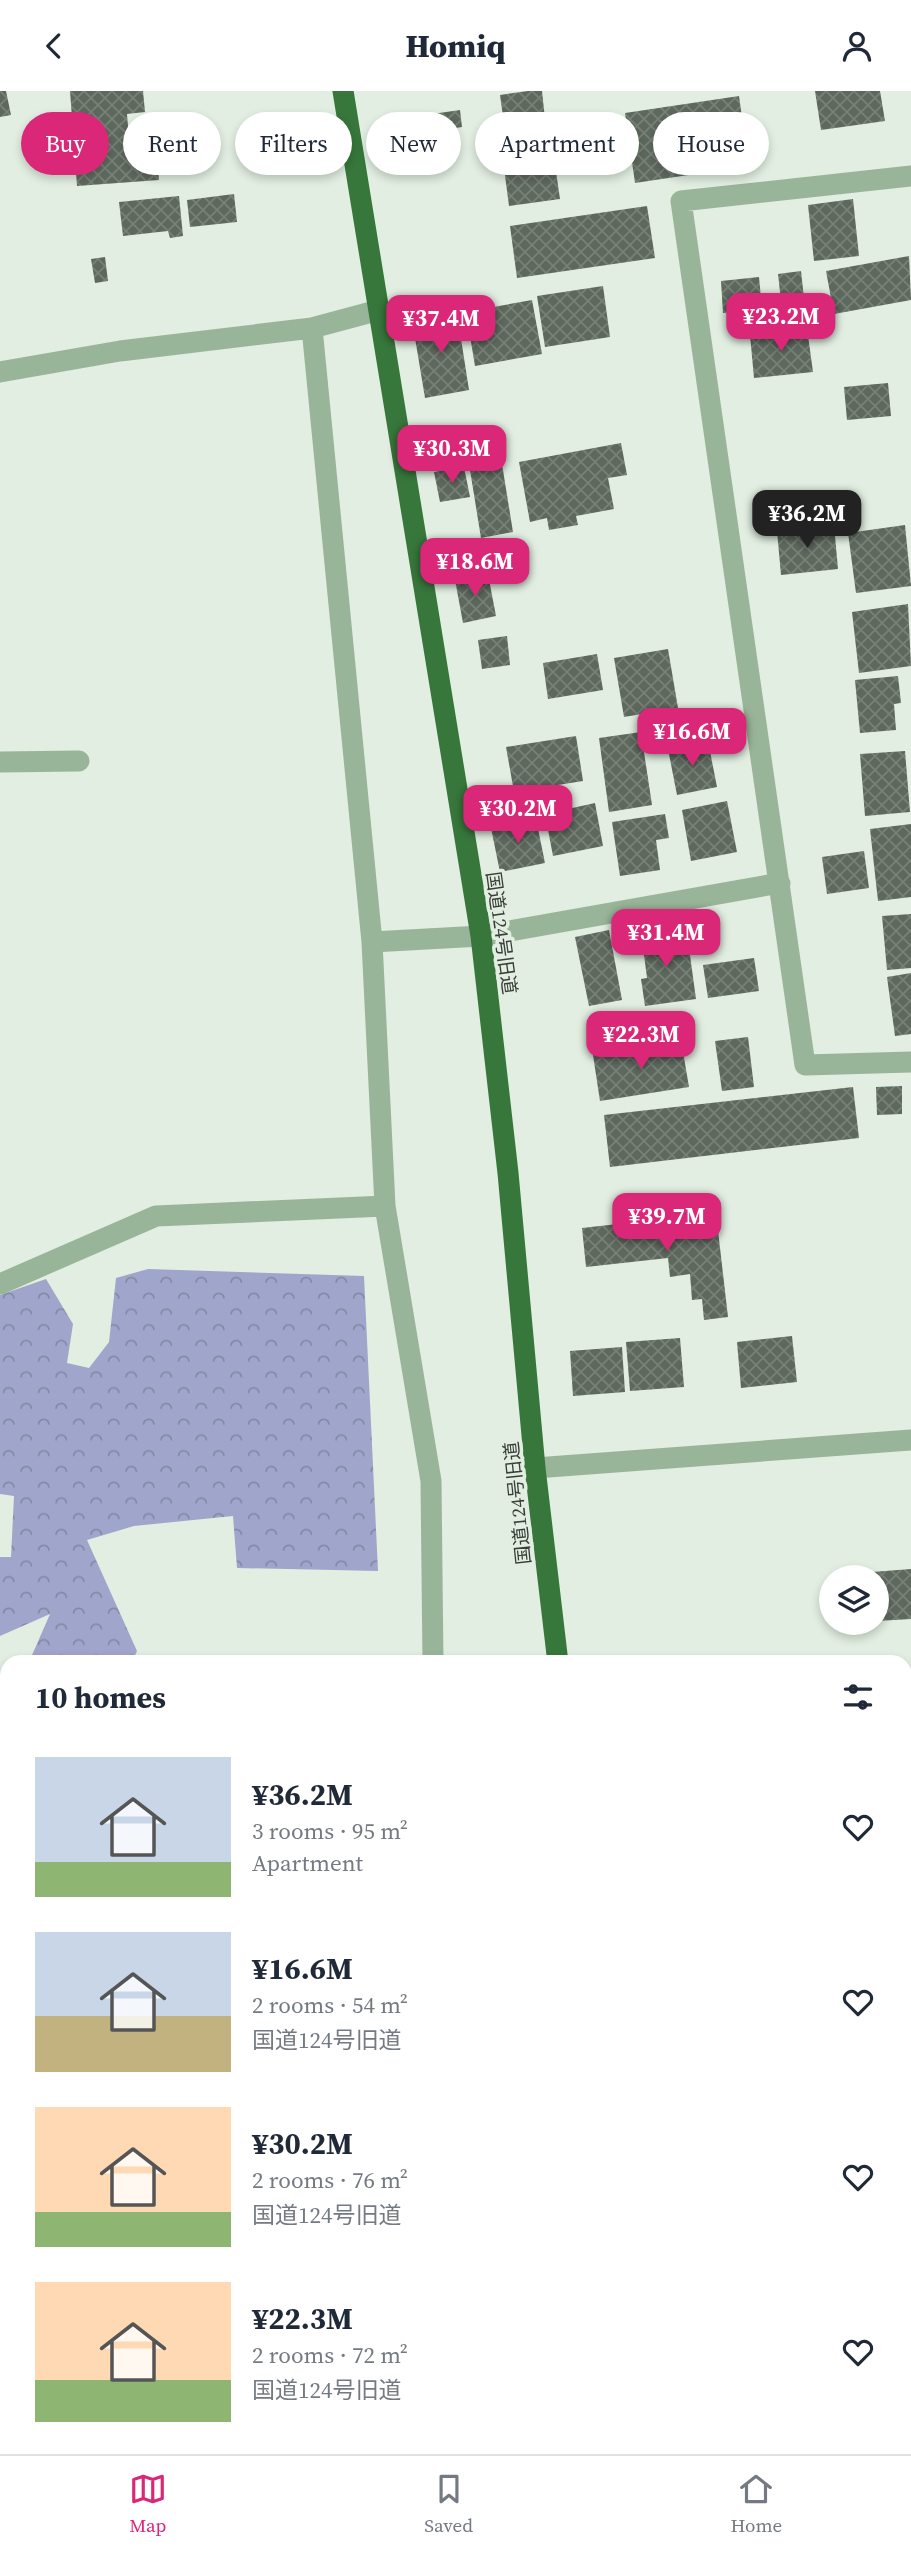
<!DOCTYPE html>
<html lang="en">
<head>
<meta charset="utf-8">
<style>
	body { margin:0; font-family:"Source Serif 4","Noto Sans JP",serif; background:#f6f6f7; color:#1f2937; height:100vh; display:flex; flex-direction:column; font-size:26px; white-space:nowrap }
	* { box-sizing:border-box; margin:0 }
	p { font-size:23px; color:#747a83 }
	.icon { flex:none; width:38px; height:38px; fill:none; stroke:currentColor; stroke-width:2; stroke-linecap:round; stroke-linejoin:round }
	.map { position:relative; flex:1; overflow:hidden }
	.side { position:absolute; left:0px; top:1564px; width:912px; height:800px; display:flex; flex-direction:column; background:#fff; border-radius:21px 21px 0 0; box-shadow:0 4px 10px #0003 }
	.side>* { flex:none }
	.guide { position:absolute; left:21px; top:21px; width:870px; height:63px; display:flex; gap:14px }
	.controls { position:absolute; left:819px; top:1474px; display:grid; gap:14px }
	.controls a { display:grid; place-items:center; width:70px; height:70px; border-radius:50%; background:#fff; box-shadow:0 4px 10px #0003; font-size:35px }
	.price { position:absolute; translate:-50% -60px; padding:0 16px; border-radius:14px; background:#db2777; color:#fff; font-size:23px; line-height:46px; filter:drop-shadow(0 2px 4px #0008) }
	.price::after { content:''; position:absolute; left:50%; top:42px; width:21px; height:16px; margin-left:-10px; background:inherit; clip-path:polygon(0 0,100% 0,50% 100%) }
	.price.active { background:#222; color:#fff }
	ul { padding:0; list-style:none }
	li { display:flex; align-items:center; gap:21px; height:175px; padding:0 35px }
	li span { display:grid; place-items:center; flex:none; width:196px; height:140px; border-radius:0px; color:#555 }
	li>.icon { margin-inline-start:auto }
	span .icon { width:84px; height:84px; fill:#fffc; stroke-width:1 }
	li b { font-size:30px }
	h2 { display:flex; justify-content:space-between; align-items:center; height:84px; padding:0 35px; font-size:30px }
	.pill { padding:0 24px; border-radius:32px; background:#fff; box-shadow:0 4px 10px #0003; font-size:24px; line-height:63px }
	.pill.active { background:#db2777; color:#fff }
	header { display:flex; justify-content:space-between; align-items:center; height:91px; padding:0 35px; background:#fff; font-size:32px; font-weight:800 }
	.tab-bar { display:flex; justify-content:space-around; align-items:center; height:98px; border-top:2px solid #e0e1e3; background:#fff; font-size:19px; color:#747a83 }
	.tab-bar a { display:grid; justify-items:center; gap:4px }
	.tab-bar .active { color:#db2777 }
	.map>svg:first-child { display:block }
</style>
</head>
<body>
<header><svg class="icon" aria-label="back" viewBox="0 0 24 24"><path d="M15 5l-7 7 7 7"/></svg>Homiq<svg class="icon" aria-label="person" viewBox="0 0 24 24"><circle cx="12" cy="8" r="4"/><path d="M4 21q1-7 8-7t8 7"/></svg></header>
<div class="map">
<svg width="911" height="2363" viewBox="0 0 911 2363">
	<defs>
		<pattern id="forest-crowns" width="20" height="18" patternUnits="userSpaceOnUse" patternTransform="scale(1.75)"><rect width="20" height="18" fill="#a0a6cb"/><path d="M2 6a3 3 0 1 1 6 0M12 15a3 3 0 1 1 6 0" fill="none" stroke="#8389a6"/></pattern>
		<pattern id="building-cross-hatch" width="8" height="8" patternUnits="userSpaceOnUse" patternTransform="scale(1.75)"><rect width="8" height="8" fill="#5e695e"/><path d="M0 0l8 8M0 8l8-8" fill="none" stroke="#788078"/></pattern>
	</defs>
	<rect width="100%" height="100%" fill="#e1eee1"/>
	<path fill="url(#forest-crowns)" d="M148 1178 364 1185 378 1480 237 1477 233 1425 134 1435 87 1449 137 1560 132 1571H29L50 1523 0 1545V1466H11L14 1405 0 1403V1204L46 1188 73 1233 67 1272 89 1277 109 1251 116 1187Z"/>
	<path fill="url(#building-cross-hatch)" d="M0 0H6L11 24 0 26Z
		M70 0H143L145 21 127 23 129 46 155 44 159 89 77 95Z
		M528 0H542L545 28 504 33 500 4Z
		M815 0H880L885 30 821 39Z
		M739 5 749 75 635 92 625 22Z
		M460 19 462 36 421 43 418 25Z
		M551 46 560 108 509 115 501 54Z
		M234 103 237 131 190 136 187 109Z
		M179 105 183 145 170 147 168 140 123 145 119 111Z
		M853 108 859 165 814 170 808 114Z
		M647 115 655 167 517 187 510 135Z
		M909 165 911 209 834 223 826 180Z
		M105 166 108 190 95 192 91 168Z
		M801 180 806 225 783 228 778 183Z
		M759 186 762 218 723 222 721 190Z
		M603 195 610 246 545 256 537 205Z
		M532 209 542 263 475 275 466 221Z
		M457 222 469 299 425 307 412 229Z
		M807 237 813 281 754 287 750 244Z
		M888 292 891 325 847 329 844 296Z
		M621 352 627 384 608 387 614 418 576 425 578 434 549 439 547 427 530 431 519 371Z
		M502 373 513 441 481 447 470 379Z
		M464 376 470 406 440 411 434 381Z
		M834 434 838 478 781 484 777 440Z
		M905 434 911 495 856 502 848 442Z
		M488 483 496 525 463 532 455 489Z
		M908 513 911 575 859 582 852 521Z
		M507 545 510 574 482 578 478 549Z
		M668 558 678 617 624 626 614 567Z
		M597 563 603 599 548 608 543 572Z
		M898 585 901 612 894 613 896 639 860 642 855 589Z
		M641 641 652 714 609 721 599 647Z
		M576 645 583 690 514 701 506 656Z
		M708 650 717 696 677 704 668 658Z
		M905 660 910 721 865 725 860 663Z
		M727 710 737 761 691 770 682 719Z
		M595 712 603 755 553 765 545 723Z
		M665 723 669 747 656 749 660 779 620 785 612 731Z
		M536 728 545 772 500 781 491 737Z
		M911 733V806L878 810 870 738Z
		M864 760 869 797 827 803 822 766Z
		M911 823V877L887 879 882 825Z
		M675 836 678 858 689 857 696 908 645 915 641 888 647 887 641 841Z
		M609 839 622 909 589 915 575 846Z
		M754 867 759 900 708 907 703 874Z
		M911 882V943L895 945 887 886Z
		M748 946 754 996 722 1000 715 950Z
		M681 949 689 996 600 1010 593 964Z
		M902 995V1023L877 1024 876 996Z
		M853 996 859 1047 610 1076 604 1024Z
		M716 1122 728 1226 704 1229 702 1208 692 1209 690 1183 670 1186 668 1167 586 1176 582 1137Z
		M792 1245 797 1291 741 1297 737 1251Z
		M680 1247 684 1296 630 1300 626 1251Z
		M622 1256 625 1301 573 1305 570 1260Z
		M911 1478V1528L877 1530V1486H833V1484Z
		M905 1743H911V1801H905Z
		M905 2142H911V2178L905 2179Z
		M905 2305H911L910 2351H905Z
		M669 2357H693V2363H669Z"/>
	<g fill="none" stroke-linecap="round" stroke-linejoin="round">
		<path stroke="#99b599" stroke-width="21" d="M911 85 681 110 805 974 911 971
			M312 237 372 851 385 1115 431 1390 433 1572
			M0 281 120 260 312 237 379 219
			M0 671 79 670
			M372 851 481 845 780 792
			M0 1193 156 1125 385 1115
			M535 1377 911 1349
			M905 1901 911 1900
			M0 2012H7
			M905 2117H911
			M0 2230H7
			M0 2354H7
			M413 2363V2357"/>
		<path stroke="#719b71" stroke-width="21" d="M905 1632H911
			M0 1773 7 1771"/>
		<path stroke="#37773b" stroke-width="21" d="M343 0 481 845 508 1082 535 1377 558 1572
			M637 2357V2363"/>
	</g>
	<g text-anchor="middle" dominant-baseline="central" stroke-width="7" stroke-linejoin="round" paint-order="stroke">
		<g font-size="19" fill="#393e39" stroke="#e1eee1">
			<text transform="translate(502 842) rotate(82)">国道124号旧道</text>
			<text transform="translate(517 1412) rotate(-96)">国道124号旧道</text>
		</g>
	</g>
</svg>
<div class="controls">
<a><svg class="icon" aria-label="layers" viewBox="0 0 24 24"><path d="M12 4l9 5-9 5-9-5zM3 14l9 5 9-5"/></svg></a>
</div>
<b class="price" style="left:781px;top:262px">¥23.2M</b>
<b class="price" style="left:441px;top:264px">¥37.4M</b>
<b class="price" style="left:452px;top:394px">¥30.3M</b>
<b class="price active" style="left:807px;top:459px">¥36.2M</b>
<b class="price" style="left:475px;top:507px">¥18.6M</b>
<b class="price" style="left:692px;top:677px">¥16.6M</b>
<b class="price" style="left:518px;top:754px">¥30.2M</b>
<b class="price" style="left:666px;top:878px">¥31.4M</b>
<b class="price" style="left:641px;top:980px">¥22.3M</b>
<b class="price" style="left:667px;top:1162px">¥39.7M</b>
<div class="guide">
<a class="pill active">Buy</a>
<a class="pill">Rent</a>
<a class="pill">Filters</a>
<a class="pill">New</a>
<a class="pill">Apartment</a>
<a class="pill">House</a>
</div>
<section class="side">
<h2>10 homes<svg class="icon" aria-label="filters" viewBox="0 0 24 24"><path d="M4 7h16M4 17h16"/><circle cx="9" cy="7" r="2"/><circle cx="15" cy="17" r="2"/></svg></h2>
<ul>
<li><span style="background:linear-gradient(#c9d6e8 75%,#8fb573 0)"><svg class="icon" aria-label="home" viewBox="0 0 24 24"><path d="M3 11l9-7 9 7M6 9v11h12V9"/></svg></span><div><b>¥36.2M</b><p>3 rooms · 95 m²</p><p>Apartment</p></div><svg class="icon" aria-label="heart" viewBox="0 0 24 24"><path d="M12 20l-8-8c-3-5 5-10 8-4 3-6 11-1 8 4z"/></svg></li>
<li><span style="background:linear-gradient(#c9d6e8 60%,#c2b280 0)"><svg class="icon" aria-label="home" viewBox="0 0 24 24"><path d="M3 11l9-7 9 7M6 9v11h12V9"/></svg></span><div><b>¥16.6M</b><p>2 rooms · 54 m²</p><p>国道124号旧道</p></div><svg class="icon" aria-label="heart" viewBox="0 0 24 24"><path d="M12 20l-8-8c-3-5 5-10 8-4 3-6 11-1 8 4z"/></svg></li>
<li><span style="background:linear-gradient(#ffd9b3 75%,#8fb573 0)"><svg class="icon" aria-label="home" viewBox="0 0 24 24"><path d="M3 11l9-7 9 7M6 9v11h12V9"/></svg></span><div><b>¥30.2M</b><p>2 rooms · 76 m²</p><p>国道124号旧道</p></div><svg class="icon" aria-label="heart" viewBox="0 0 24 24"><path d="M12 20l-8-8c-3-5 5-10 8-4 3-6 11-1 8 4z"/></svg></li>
<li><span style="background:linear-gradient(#ffd9b3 70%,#8fb573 0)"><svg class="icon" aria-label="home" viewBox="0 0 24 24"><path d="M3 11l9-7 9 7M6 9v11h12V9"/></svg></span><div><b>¥22.3M</b><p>2 rooms · 72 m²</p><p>国道124号旧道</p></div><svg class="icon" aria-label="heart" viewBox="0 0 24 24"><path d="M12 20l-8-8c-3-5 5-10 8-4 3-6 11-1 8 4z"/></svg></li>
</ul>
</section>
</div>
<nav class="tab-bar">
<a class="active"><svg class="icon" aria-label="map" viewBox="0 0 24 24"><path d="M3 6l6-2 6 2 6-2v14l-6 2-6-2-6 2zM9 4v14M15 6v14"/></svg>Map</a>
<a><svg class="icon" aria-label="saved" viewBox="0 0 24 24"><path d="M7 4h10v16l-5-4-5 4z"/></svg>Saved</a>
<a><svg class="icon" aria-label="home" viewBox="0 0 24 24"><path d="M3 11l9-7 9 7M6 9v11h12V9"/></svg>Home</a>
</nav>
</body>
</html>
